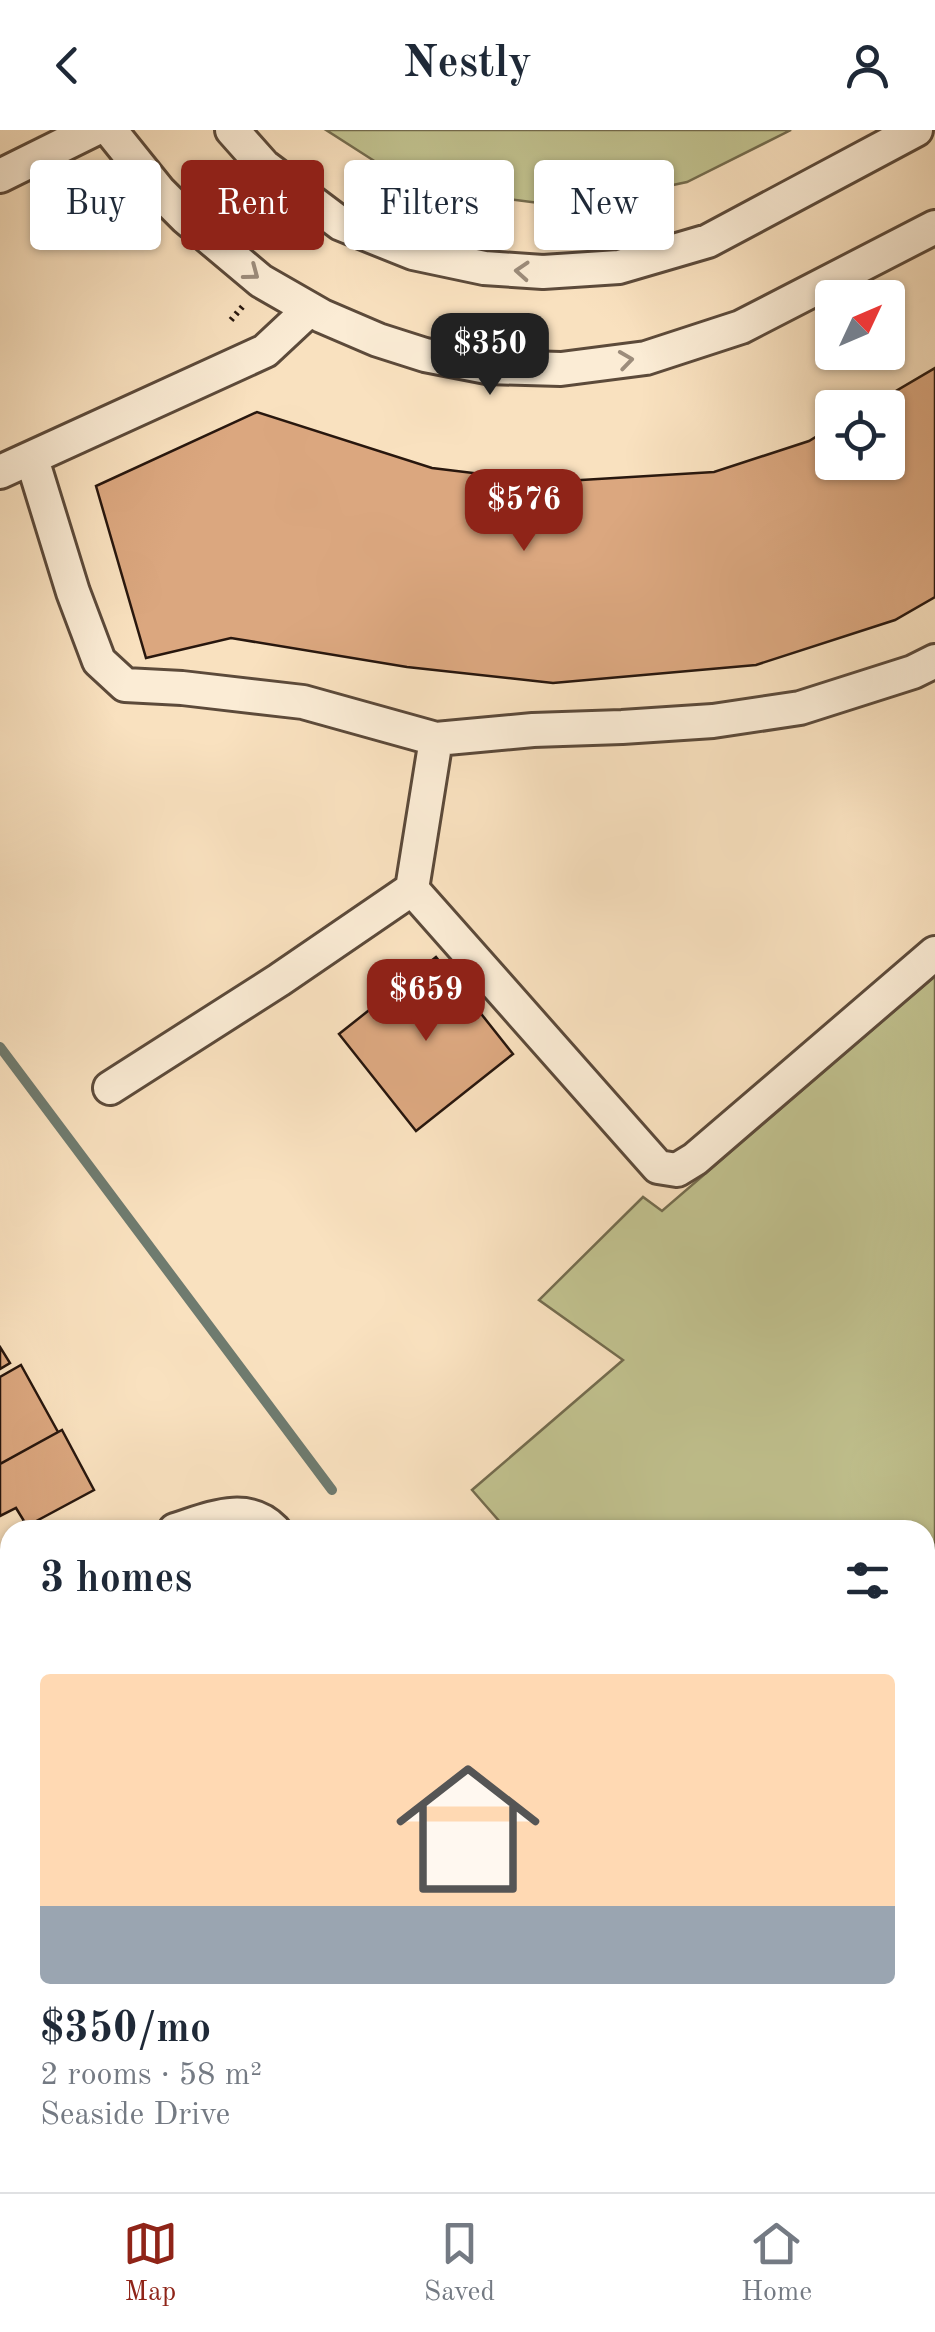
<!DOCTYPE html>
<html lang="en">
<head>
<meta charset="utf-8">
<style>
	body { margin:0; font-family:"Old Standard TT",serif; background:#f6f6f7; color:#1f2937; height:100vh; display:flex; flex-direction:column; font-size:38px; white-space:nowrap }
	* { box-sizing:border-box; margin:0 }
	p { font-size:32px; color:#747a83 }
	.icon { flex:none; width:55px; height:55px; fill:none; stroke:currentColor; stroke-width:2; stroke-linecap:round; stroke-linejoin:round }
	.map { position:relative; flex:1; overflow:hidden }
	.panel { position:absolute; left:0px; top:1390px; width:935px; height:672px; display:flex; flex-direction:column; background:#fff; border-radius:30px 30px 0 0; box-shadow:0 2px 8px #0004 }
	.panel>* { flex:none }
	.top-card { position:absolute; left:30px; top:30px; width:875px; height:90px; display:flex; gap:20px }
	.needle { width:65px; rotate:46deg }
	.tools { position:absolute; left:815px; top:150px; display:grid; gap:20px }
	.tools a { display:grid; place-items:center; width:90px; height:90px; border-radius:10px; background:#fff; box-shadow:0 2px 8px #0004; font-size:50px }
	.price { position:absolute; translate:-50% -85px; padding:0 22px; border-radius:20px; background:#8f2418; color:#fff; font-size:32px; line-height:65px; filter:drop-shadow(0 2px 5px #0008) }
	.price::after { content:''; position:absolute; left:50%; top:60px; width:30px; height:22px; margin-left:-15px; background:inherit; clip-path:polygon(0 0,100% 0,50% 100%) }
	.price.on { background:#222; color:#fff }
	ul { padding:0; list-style:none }
	li { display:grid; align-content:center; gap:20px; height:530px; padding:0 40px }
	li+li { border-top:2px solid #e0e1e3 }
	li span { display:grid; place-items:center; height:310px; border-radius:10px; color:#555 }
	li>.icon { margin-inline-start:auto }
	span .icon { width:180px; height:180px; fill:#fffc; stroke-width:1 }
	li b { font-size:42px }
	h2 { display:flex; justify-content:space-between; align-items:center; height:120px; padding:0 40px; font-size:42px }
	.tag { padding:0 35px; border-radius:10px; background:#fff; box-shadow:0 2px 8px #0004; font-size:35px; line-height:90px }
	.tag.on { background:#8f2418; color:#fff }
	header { display:flex; justify-content:space-between; align-items:center; height:130px; padding:0 40px; background:#fff; font-size:45px; font-weight:700 }
	.menu { display:flex; justify-content:space-around; align-items:center; height:140px; border-top:2px solid #e0e1e3; background:#fff; font-size:28px; color:#747a83 }
	.menu a { display:grid; justify-items:center; gap:5px }
	.menu .on { color:#8f2418 }
	.map>svg:first-child { display:block }
</style>
</head>
<body>
<header><svg class="icon" aria-label="back" viewBox="0 0 24 24"><path d="M15 5l-7 7 7 7"/></svg>Nestly<svg class="icon" aria-label="person" viewBox="0 0 24 24"><circle cx="12" cy="8" r="4"/><path d="M4 21q1-7 8-7t8 7"/></svg></header>
<div class="map">
<svg width="935" height="2062" viewBox="0 0 935 2062">
	<rect width="100%" height="100%" fill="#f9e1bf"/>
	<filter id="stains"><feTurbulence type="fractalNoise" baseFrequency=".002" numOctaves="4"/><feColorMatrix values="0 0 0 0 .2 0 0 0 0 .09 0 0 0 0 .02 0 0 0 .5 -.17"/></filter>
	<radialGradient id="worn" r=".72"><stop offset=".6" stop-color="#630" stop-opacity="0"/><stop offset="1" stop-color="#630" stop-opacity=".3"/></radialGradient>
	<path fill="#c1c28f" stroke="#746c4e" stroke-width="2.5" d="M326 0H791L687 52 607 69 539 73 440 60 379 34Z
		M935 846V1771L925 1780V1400H507L472 1360 623 1230 539 1170 643 1067 662 1081Z"/>
	<g fill="none" stroke-linecap="round" stroke-linejoin="round">
		<path stroke="#6f7b6f" stroke-width="10" d="M0 917 332 1360"/>
	</g>
	<path fill="#dba77f" stroke="#28170e" stroke-width="2.5" d="M935 238V467L895 490 756 535 553 553 407 537 231 508 146 528 96 356 257 282 432 338 548 352 714 342 809 311 832 297V332H888V278H867Z
		M436 827 513 924 416 1001 339 904Z
		M0 1217 10 1233 0 1239Z
		M21 1235 58 1302 0 1334V1247Z
		M62 1300 94 1360 27 1396 16 1378 0 1386V1334Z
		M7 1585 10 1595V1738L0 1741V1587Z
		M933 1913 935 1915V2062H892L882 2052H925V1921Z
		M0 1944 10 1974V1984L0 1987Z
		M82 2052H206L213 2062H89Z
		M392 2052H472L482 2062H383Z
		M494 2052H575L566 2062H504Z"/>
	<g fill="none" stroke-linecap="round" stroke-linejoin="round">
		<defs>
			<path id="minor" d="M110 0 159 61 186 88 261 151 322 186 378 210 425 225 487 237 561 239 646 228 741 197 935 97
				M232 0 264 36 341 94 413 123 484 138 543 142 619 137 708 111 916 0
				M0 46 93 0
				M32 329 73 462 99 531 125 555 182 558 303 572 436 609 533 600 622 597 713 591 800 578 913 542 935 531
				M0 342 265 221 310 179
				M412 759 658 1037 677 1040 695 1029 935 823
				M110 958 279 850 412 759 436 609
				M175 1400C208 1390 246 1371 274 1400
				M0 1450 10 1447
				M0 1793 10 1789
				M776 2052 786 2062
				M305 2062 316 2052"/>
		</defs>
		<use href="#minor" stroke="#5c4a3a" stroke-width="38"/>
		<path stroke="#28170e" stroke-width="6" stroke-dasharray="2.5 5" stroke-linecap="butt" d="M231 190 243 176"/>
		<use href="#minor" stroke="#fbecd5" stroke-width="32"/>
	</g>
	<defs><path id="oneway-chevron" d="M-2-3.5L2.5 0L-2 3.5" fill="none" stroke-width="1.6" stroke-linecap="round" stroke-linejoin="round" transform="scale(2.5)"/></defs>
	<g stroke="#9c8c7b">
		<use href="#oneway-chevron" transform="translate(522 141) rotate(-176)"/>
		<use href="#oneway-chevron" transform="translate(252 143) rotate(37)"/>
		<use href="#oneway-chevron" transform="translate(626 230) rotate(-8)"/>
	</g>
	<rect width="100%" height="100%" filter="url(#stains)"/>
	<rect width="100%" height="100%" fill="url(#worn)"/>
</svg>
<div class="tools">
<a><svg class="needle" viewBox="-14 -14 28 28"><path d="M0-13l5 13h-10z" fill="#e53935"/><path d="M0 13l5-13h-10z" fill="#747a83"/></svg></a>
<a><svg class="icon" aria-label="locate" viewBox="0 0 24 24"><circle cx="12" cy="12" r="6"/><path d="M12 2v4M12 18v4M2 12h4M18 12h4"/></svg></a>
</div>
<b class="price on" style="left:490px;top:268px">$350</b>
<b class="price" style="left:524px;top:424px">$576</b>
<b class="price" style="left:426px;top:914px">$659</b>
<div class="top-card">
<a class="tag">Buy</a>
<a class="tag on">Rent</a>
<a class="tag">Filters</a>
<a class="tag">New</a>
</div>
<section class="panel">
<h2>3 homes<svg class="icon" aria-label="filters" viewBox="0 0 24 24"><path d="M4 7h16M4 17h16"/><circle cx="9" cy="7" r="2"/><circle cx="15" cy="17" r="2"/></svg></h2>
<ul>
<li><span style="background:linear-gradient(#ffd9b3 75%,#9aa5b1 0)"><svg class="icon" aria-label="home" viewBox="0 0 24 24"><path d="M3 11l9-7 9 7M6 9v11h12V9"/></svg></span><div><b>$350/mo</b><p>2 rooms · 58 m²</p><p>Seaside Drive</p></div></li>
</ul>
</section>
</div>
<nav class="menu">
<a class="on"><svg class="icon" aria-label="map" viewBox="0 0 24 24"><path d="M3 6l6-2 6 2 6-2v14l-6 2-6-2-6 2zM9 4v14M15 6v14"/></svg>Map</a>
<a><svg class="icon" aria-label="saved" viewBox="0 0 24 24"><path d="M7 4h10v16l-5-4-5 4z"/></svg>Saved</a>
<a><svg class="icon" aria-label="home" viewBox="0 0 24 24"><path d="M3 11l9-7 9 7M6 9v11h12V9"/></svg>Home</a>
</nav>
</body>
</html>
